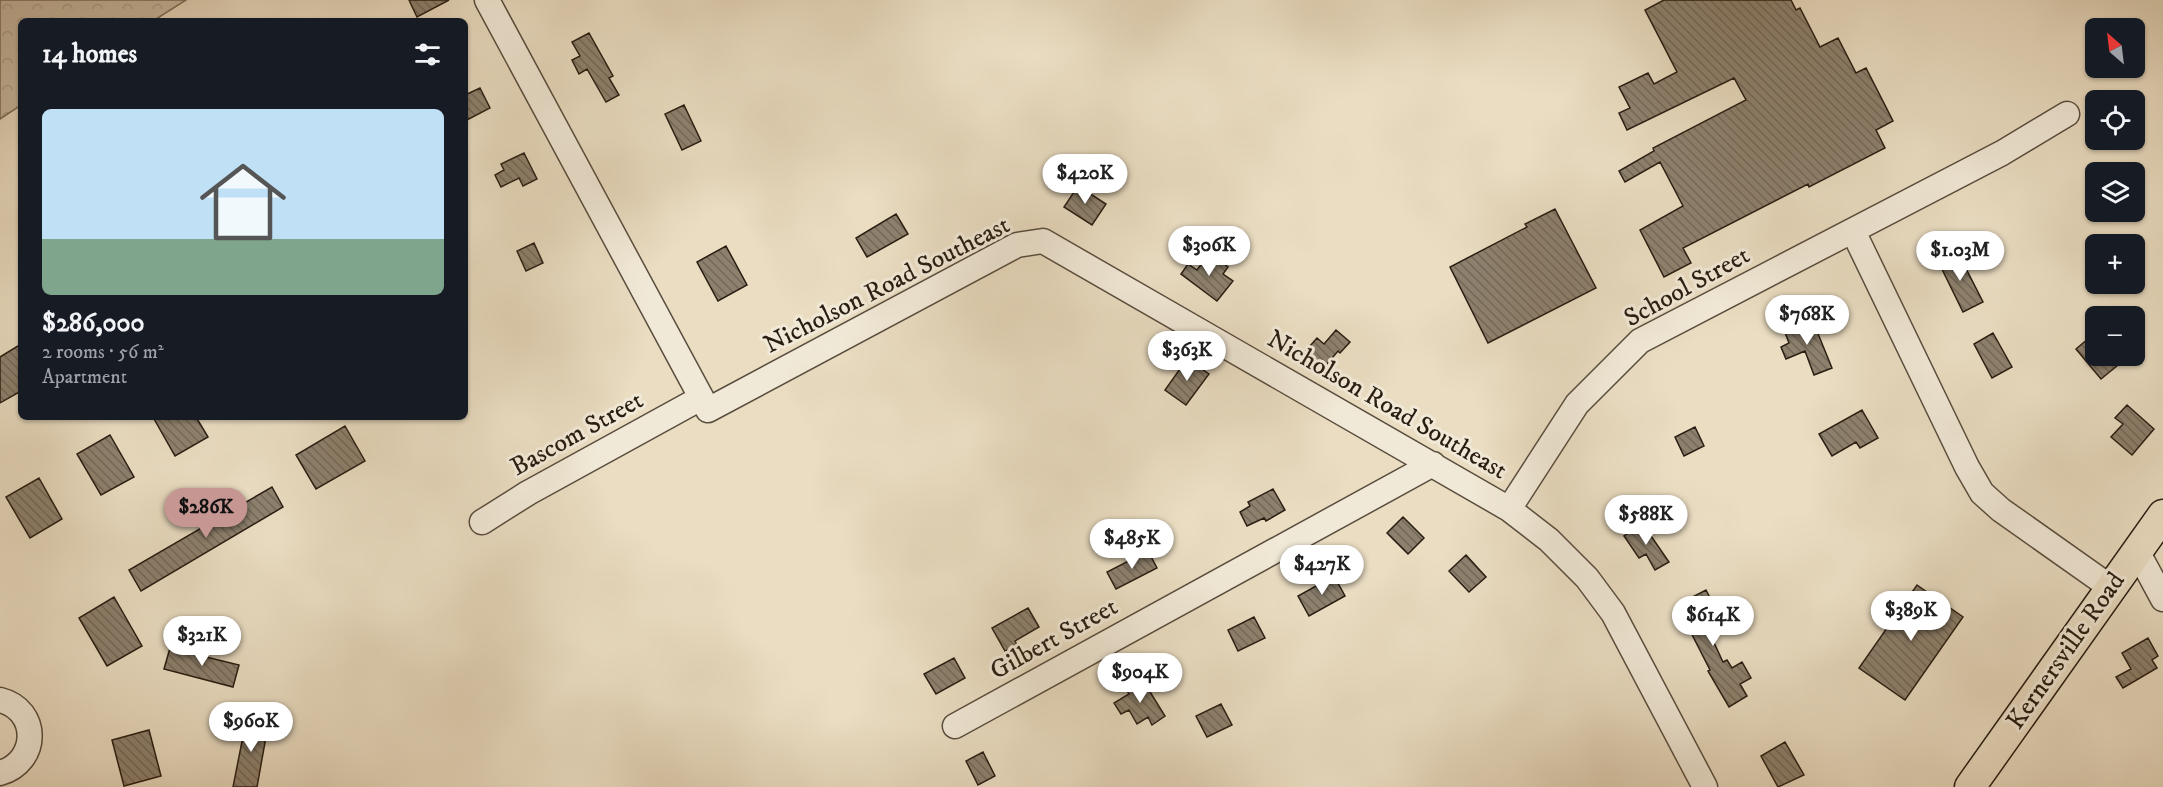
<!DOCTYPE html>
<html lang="en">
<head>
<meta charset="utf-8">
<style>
	body { margin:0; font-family:"IM FELL DW Pica",serif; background:#20242c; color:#f1f3f6; height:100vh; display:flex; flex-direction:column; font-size:22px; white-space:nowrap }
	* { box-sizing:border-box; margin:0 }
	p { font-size:20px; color:#9ea1a6 }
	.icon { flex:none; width:33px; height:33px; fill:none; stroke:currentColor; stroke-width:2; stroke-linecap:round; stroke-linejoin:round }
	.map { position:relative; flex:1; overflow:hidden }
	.drawer { position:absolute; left:18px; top:18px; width:450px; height:402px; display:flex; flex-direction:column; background:#171b24; border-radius:9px; box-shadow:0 2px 4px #0004 }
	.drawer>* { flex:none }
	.needle { width:39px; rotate:332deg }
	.buttons { position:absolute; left:2085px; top:18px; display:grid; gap:12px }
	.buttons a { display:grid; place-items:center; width:60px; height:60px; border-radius:9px; background:#171b24; box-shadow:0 2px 4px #0004; font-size:30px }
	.price { position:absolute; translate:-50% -51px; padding:0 14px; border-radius:21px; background:#fff; color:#222; font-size:20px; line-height:39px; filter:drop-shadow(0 2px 3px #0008) }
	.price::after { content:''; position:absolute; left:50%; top:36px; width:18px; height:14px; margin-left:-9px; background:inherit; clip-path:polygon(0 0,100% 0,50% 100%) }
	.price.active { background:#c59692; color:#111 }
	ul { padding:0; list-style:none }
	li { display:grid; align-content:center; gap:12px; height:318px; padding:0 24px }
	li span { display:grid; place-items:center; height:186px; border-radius:9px; color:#555 }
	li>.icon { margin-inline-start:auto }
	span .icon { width:108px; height:108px; fill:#fffc; stroke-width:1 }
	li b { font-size:26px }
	h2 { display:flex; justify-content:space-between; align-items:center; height:72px; padding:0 24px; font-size:26px }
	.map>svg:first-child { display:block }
</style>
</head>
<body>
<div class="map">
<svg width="2163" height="787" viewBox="0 0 2163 787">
	<defs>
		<pattern id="forest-crowns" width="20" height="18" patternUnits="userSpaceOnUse" patternTransform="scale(1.5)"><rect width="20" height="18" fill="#c9bca4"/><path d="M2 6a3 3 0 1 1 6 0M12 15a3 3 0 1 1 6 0" fill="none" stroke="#ada18c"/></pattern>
		<pattern id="building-back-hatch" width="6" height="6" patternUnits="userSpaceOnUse" patternTransform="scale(1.5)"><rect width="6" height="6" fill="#8d816e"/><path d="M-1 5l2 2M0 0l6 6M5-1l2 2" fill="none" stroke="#736959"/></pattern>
	</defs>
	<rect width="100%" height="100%" fill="#eaddc2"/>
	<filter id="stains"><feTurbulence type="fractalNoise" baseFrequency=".00333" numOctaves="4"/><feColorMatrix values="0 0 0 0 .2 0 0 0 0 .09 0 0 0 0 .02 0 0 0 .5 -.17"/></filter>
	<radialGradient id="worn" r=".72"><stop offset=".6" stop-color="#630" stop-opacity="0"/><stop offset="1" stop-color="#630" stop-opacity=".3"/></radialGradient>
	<path fill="url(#forest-crowns)" stroke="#796c5b" stroke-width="1.5" d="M0 0H186L153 21H21V105L0 119Z"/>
	<path fill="url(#building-back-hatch)" stroke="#291d12" stroke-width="1.5" d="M409 0H449L417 17Z
		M1664 0H1791L1796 10 1800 8 1820 47 1838 38 1856 73 1866 68 1893 121 1876 130 1885 148 1809 187 1808 184 1683 248 1691 263 1664 277 1640 230 1683 206 1660 162 1625 182 1619 171 1654 151 1653 148 1746 100 1734 78 1627 130 1619 113 1630 108 1619 87 1648 73 1654 84 1677 72 1645 10Z
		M589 33 613 76 609 78 619 95 606 102 587 69 579 74 572 60 580 56 572 42Z
		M480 88 490 108 465 121V95Z
		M684 105 701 141 682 150 665 114Z
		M524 153 537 179 523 186 519 178 501 187 495 175 504 170 501 164Z
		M1078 186 1106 204 1092 225 1064 207Z
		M1555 209 1596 288 1488 343 1450 267 1527 227 1525 224Z
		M896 214 908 234 867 257 856 238Z
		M534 243 543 263 526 271 517 251Z
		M726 246 747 285 718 301 697 262Z
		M1957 251 1983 302 1963 312 1938 261Z
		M1210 253 1228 267 1223 274 1233 281 1217 301 1181 274 1188 264 1197 270Z
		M1812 319 1832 368 1814 375 1805 351 1786 359 1781 347 1789 343 1784 330Z
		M1336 330 1350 342 1340 353 1338 351 1322 370 1303 354 1317 338 1324 344Z
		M2096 332V356H2129L2101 379 2076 349Z
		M1993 333 2012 367 1992 378 1974 344Z
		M21 344V391L0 403V357Z
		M1187 359 1209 374 1186 405 1165 390Z
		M2127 405 2154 429 2132 455 2111 437 2123 424 2115 418Z
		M1862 410 1878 438 1860 448 1856 442 1832 456 1819 434Z
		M153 417H196L208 437 175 456Z
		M345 426 365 461 316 489 296 455Z
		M1695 427 1704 446 1684 456 1675 437Z
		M110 435 134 477 101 495 77 454Z
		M39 478 62 519 30 538 6 497Z
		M272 487 283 507 141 591 129 570Z
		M1273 489 1285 510 1266 521 1264 518 1247 526 1240 512 1250 506 1248 502Z
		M1403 517 1424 538 1408 554 1387 533Z
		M1642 523 1669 562 1655 570 1646 554 1639 558 1624 536Z
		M1148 551 1157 568 1116 589 1107 572Z
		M1466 555 1486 577 1469 592 1449 571Z
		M1334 576 1345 596 1309 616 1298 596Z
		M1917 585 1963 617 1905 700 1859 668Z
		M1706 590 1721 619 1709 625 1713 632 1710 634 1723 662 1727 660 1732 668 1742 662 1751 678 1740 684 1747 696 1729 707 1708 671 1710 670 1677 605Z
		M114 597 142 646 107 666 79 618Z
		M1028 608 1039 627 1015 641 1017 645 1005 651 992 628Z
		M1254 617 1265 638 1238 651 1228 630Z
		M2148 638 2158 656 2152 660 2157 668 2123 688 2116 677 2131 669 2122 653Z
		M170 648 239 665 233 687 164 669Z
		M954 658 965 678 936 694 924 674Z
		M1142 679 1165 716 1152 725 1148 717 1137 724 1129 710 1121 714 1114 703 1129 694 1126 689Z
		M1221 704 1232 725 1207 737 1196 716Z
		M247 716 269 720 257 787H233Z
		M149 730 161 776 124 786 112 740Z
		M1785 742 1804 775 1778 787 1761 756Z
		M983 752 995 776 978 785 966 761Z"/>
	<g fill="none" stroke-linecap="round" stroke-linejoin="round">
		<defs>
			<path id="minor" d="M487 0 708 410 1017 245 1043 241 1509 509 1549 540 1587 578 1613 613 1705 787
				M1853 231 1967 467 1982 493 2001 510 2110 587
				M1509 509 1577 404 1640 341 2002 153 2067 114
				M482 522 528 493 701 398
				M2137 551 2163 599
				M0 700C40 710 39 762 0 773
				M955 726 1433 464"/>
			<path id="major" d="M1970 787 2163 515"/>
		</defs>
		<use href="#minor" stroke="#594d3e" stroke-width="27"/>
		<use href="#major" stroke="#291d12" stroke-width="33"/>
		<use href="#minor" stroke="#f1e9d7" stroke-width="24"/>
		<use href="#major" stroke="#eaddc2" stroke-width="30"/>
	</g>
	<g text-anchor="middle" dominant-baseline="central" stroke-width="6" stroke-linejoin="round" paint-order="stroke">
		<g font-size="26" fill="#291d12" stroke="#f1e9d7">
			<text transform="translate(887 285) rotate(-27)">Nicholson Road Southeast</text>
			<text transform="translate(1687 287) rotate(-29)">School Street</text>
			<text transform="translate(1387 405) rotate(30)">Nicholson Road Southeast</text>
			<text transform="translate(577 434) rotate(-29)">Bascom Street</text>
			<text transform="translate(1054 639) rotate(-29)">Gilbert Street</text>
			<text transform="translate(2066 651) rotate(-55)">Kernersville Road</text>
		</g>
	</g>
	<rect width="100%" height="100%" filter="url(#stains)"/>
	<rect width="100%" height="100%" fill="url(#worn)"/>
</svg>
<div class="buttons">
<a><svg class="needle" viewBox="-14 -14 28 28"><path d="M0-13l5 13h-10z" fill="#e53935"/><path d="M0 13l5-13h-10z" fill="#9ea1a6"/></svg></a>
<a><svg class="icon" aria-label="locate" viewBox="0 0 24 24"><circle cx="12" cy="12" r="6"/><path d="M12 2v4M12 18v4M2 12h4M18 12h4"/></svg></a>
<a><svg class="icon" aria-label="layers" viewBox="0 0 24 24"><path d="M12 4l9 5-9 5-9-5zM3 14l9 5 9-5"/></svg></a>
<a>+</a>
<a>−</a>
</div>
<b class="price" style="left:1085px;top:205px">$420K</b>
<b class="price" style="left:1209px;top:277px">$306K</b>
<b class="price" style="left:1960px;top:282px">$1.03M</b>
<b class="price" style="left:1807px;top:346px">$768K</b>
<b class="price" style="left:1187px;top:382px">$363K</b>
<b class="price active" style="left:206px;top:539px">$286K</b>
<b class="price" style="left:1646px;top:546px">$588K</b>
<b class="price" style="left:1132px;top:570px">$485K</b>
<b class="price" style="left:1322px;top:596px">$427K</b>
<b class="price" style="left:1911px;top:642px">$389K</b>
<b class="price" style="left:1713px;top:647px">$614K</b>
<b class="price" style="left:202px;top:667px">$321K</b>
<b class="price" style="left:1140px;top:704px">$904K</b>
<b class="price" style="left:251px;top:753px">$960K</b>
<section class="drawer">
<h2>14 homes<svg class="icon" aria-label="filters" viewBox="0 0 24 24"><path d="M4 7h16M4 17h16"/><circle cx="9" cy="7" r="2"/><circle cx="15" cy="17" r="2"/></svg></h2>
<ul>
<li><span style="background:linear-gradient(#bfe0f5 70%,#7fa58c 0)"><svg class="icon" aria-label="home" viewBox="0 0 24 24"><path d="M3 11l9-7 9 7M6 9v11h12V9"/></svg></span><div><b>$286,000</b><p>2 rooms · 56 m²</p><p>Apartment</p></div></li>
</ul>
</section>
</div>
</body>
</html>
